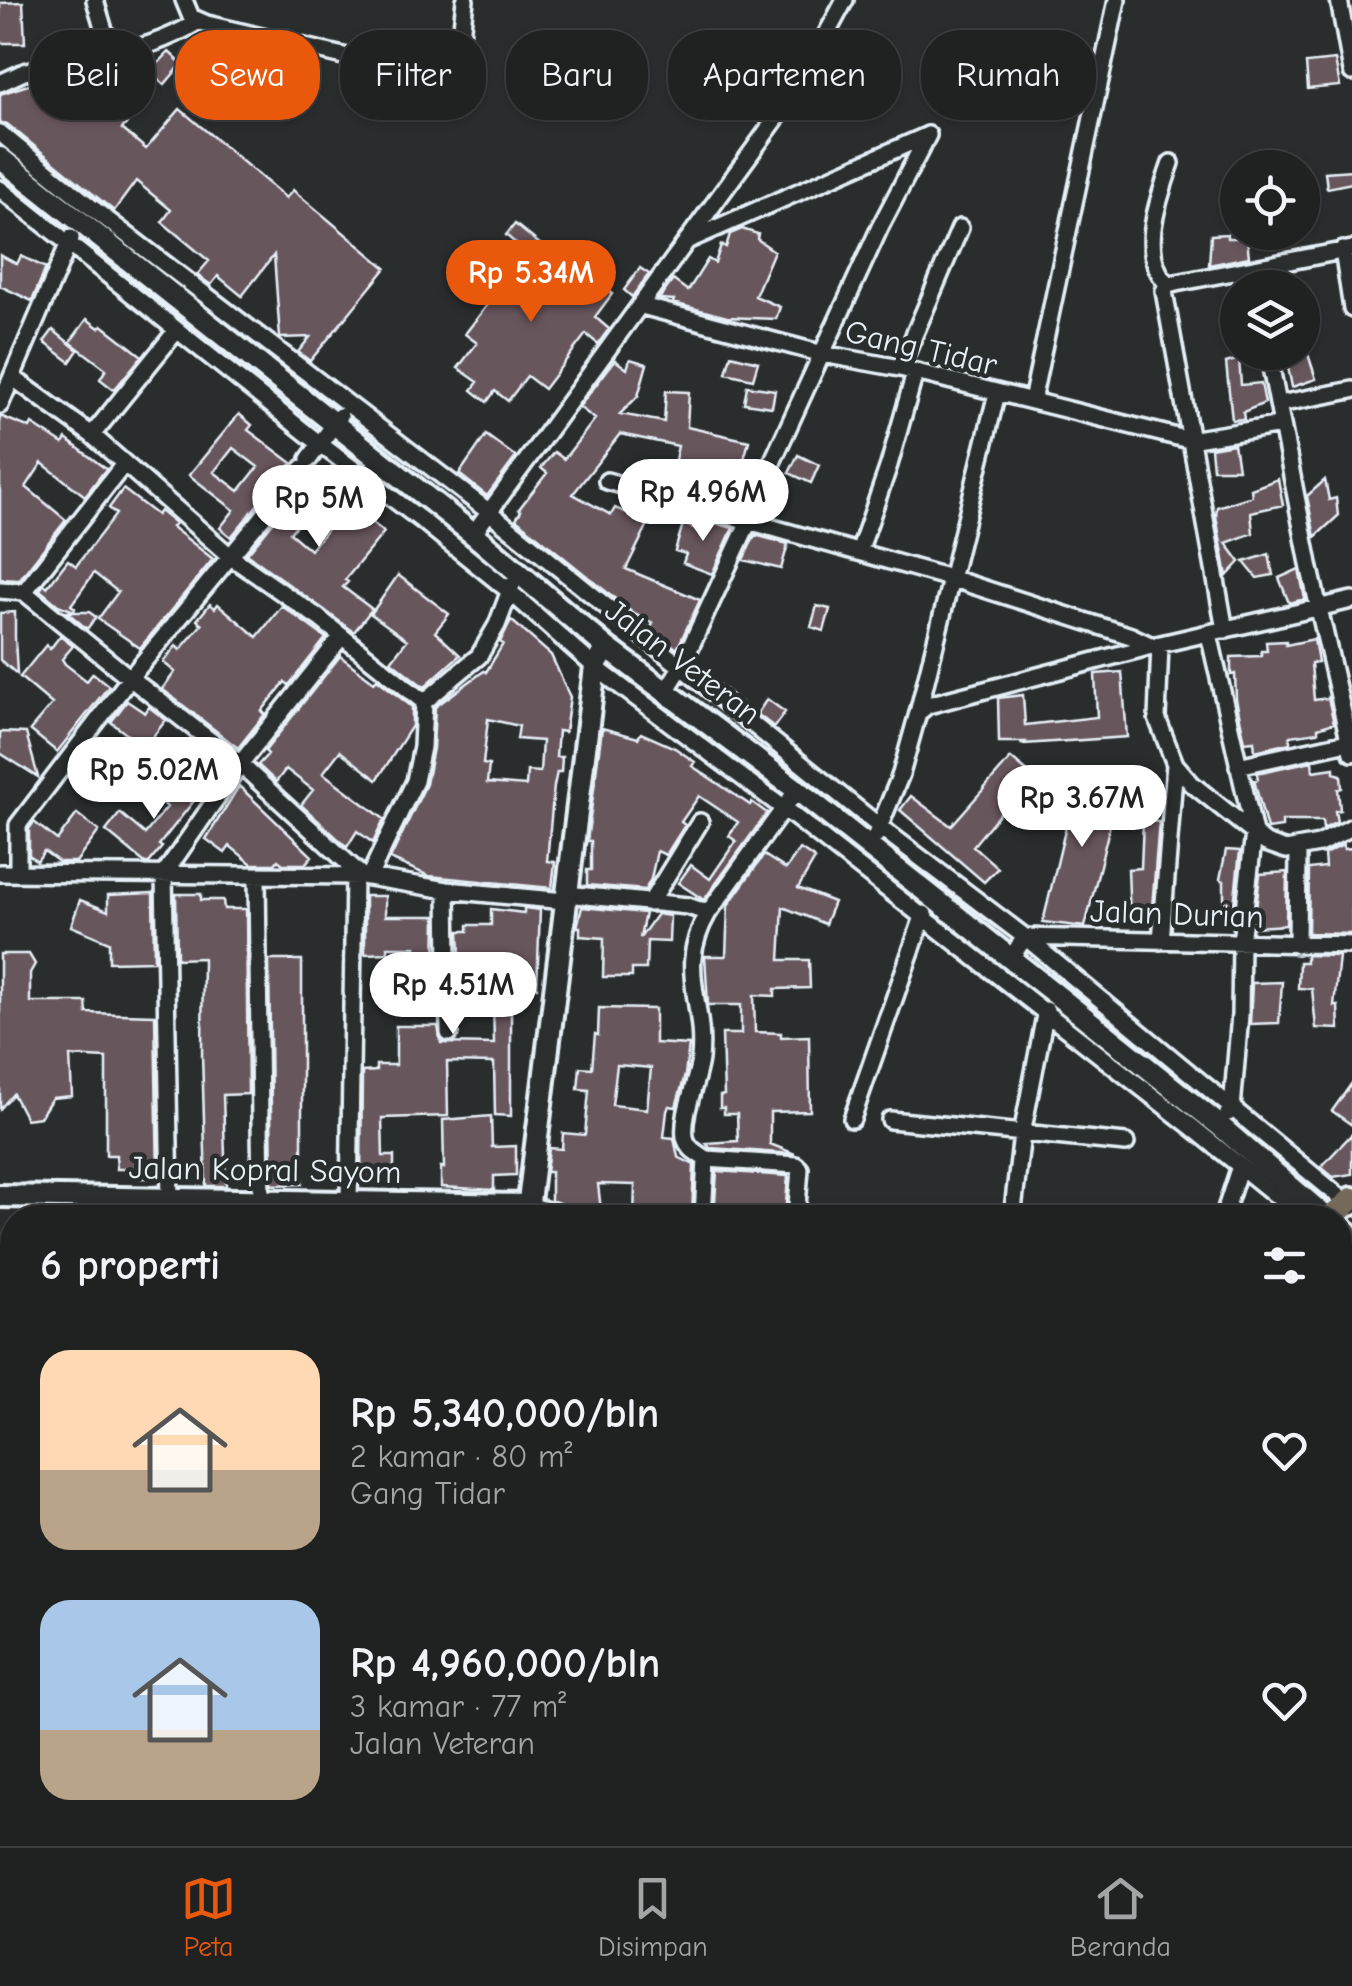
<!DOCTYPE html>
<html lang="id">
<head>
<meta charset="utf-8">
<style>
	body { margin:0; font-family:"Comic Neue",sans-serif; background:#282a2a; color:#f1f3f6; height:100vh; display:flex; flex-direction:column; font-size:38px; white-space:nowrap }
	* { box-sizing:border-box; margin:0 }
	p { font-size:32px; color:#a2a4a5 }
	.icon { flex:none; width:55px; height:55px; fill:none; stroke:currentColor; stroke-width:2; stroke-linecap:round; stroke-linejoin:round }
	.map { position:relative; flex:1; overflow:hidden }
	.sheet { position:absolute; left:0px; top:1205px; width:1352px; height:642px; display:flex; flex-direction:column; background:#202222; border-radius:40px 40px 0 0; box-shadow:0 2px 8px #0004,0 0 0 2px #3d3f40 }
	.sheet>* { flex:none }
	.banner { position:absolute; left:30px; top:30px; width:1292px; height:90px; display:flex; gap:20px }
	.fabs { position:absolute; left:1220px; top:150px; display:grid; gap:20px }
	.fabs a { display:grid; place-items:center; width:100px; height:100px; border-radius:50%; background:#202222; box-shadow:0 2px 8px #0004,0 0 0 2px #3d3f40; font-size:50px }
	.price { position:absolute; translate:-50% -85px; padding:0 22px; border-radius:35px; background:#fff; color:#222; font-size:32px; line-height:65px; filter:drop-shadow(0 2px 5px #0008) }
	.price::after { content:''; position:absolute; left:50%; top:60px; width:30px; height:22px; margin-left:-15px; background:inherit; clip-path:polygon(0 0,100% 0,50% 100%) }
	.price.current { background:#ea580c; color:#fff }
	ul { padding:0; list-style:none }
	li { display:flex; align-items:center; gap:30px; height:250px; padding:0 40px }
	li span { display:grid; place-items:center; flex:none; width:280px; height:200px; border-radius:30px; color:#555 }
	li>.icon { margin-inline-start:auto }
	span .icon { width:120px; height:120px; fill:#fffc; stroke-width:1 }
	li b { font-size:42px }
	h2 { display:flex; justify-content:space-between; align-items:center; height:120px; padding:0 40px; font-size:42px }
	.chip { padding:0 35px; border-radius:40px; background:#202222; box-shadow:0 2px 8px #0004,0 0 0 2px #3d3f40; font-size:35px; line-height:90px }
	.chip.current { background:#ea580c; color:#fff }
	.tab-bar { display:flex; justify-content:space-around; align-items:center; height:140px; border-top:2px solid #3d3f40; background:#202222; font-size:28px; color:#a2a4a5 }
	.tab-bar a { display:grid; justify-items:center; gap:5px }
	.tab-bar .current { color:#ea580c }
	.map>svg:first-child { display:block }
</style>
</head>
<body>
<div class="map">
<svg width="1352" height="1846" viewBox="0 0 1352 1846">
	<rect width="100%" height="100%" fill="#2a2d2e"/>
	<filter id="ink" filterUnits="userSpaceOnUse"><feTurbulence type="fractalNoise" baseFrequency=".01" numOctaves="2"/><feDisplacementMap in="SourceGraphic" scale="20" xChannelSelector="R" yChannelSelector="G"/><feConvolveMatrix kernelMatrix="1 2 1 2 8 2 1 2 1" color-interpolation-filters="sRGB"/></filter>
	<g filter="url(#ink)">
		<path fill="#68565d" stroke="#e8f1f8" stroke-width="2.5" fill-rule="evenodd" d="M23 2 25 43H0V3Z
			M169 52 182 64 164 85 150 72Z
			M1335 60 1340 86 1308 89 1306 63Z
			M112 63 132 78 120 92 139 109 122 129 146 149 180 109 286 198 293 190 386 268 310 361 298 352 310 337 280 338 274 255 242 296 218 276 211 285 197 275 209 261 162 222 171 210 136 181 114 211 7 124 0 122V94L87 66 91 70Z
			M1352 170V183L1327 188 1325 172Z
			M515 224 547 250 534 265 568 293 584 272 612 294 595 317 609 329 598 344 586 334 544 389 527 376 508 401 495 391 487 402 472 390 478 382 458 368 477 343 465 334 514 270 509 267 523 250 506 235Z
			M742 229 758 234 757 239 774 251 755 296 780 307 776 319 727 317 673 303 674 300 659 299 673 280 688 291 708 259 715 263 721 245 726 247 730 234Z
			M1227 234V238H1247L1249 257 1209 265 1211 235Z
			M0 255 17 264 21 256 46 268 32 301 0 286Z
			M640 268 649 274 632 297 624 290Z
			M87 319 99 328 102 325 142 356 114 390 100 379 106 369 70 342Z
			M53 330 78 350 70 362 44 342Z
			M1308 354 1316 379 1292 387 1286 357Z
			M731 355 758 362 753 379 726 373Z
			M630 359 647 364 638 396 620 414 664 422 666 391 689 392 687 427 749 441 743 463 732 460 723 482 740 489 733 505 696 494 698 487 671 478 678 446 620 434 573 494 611 515 615 508 625 512 630 502 653 514 626 569 700 600 677 649 651 628 653 623 634 614 516 519 521 511 519 509 547 473 541 468 554 452 564 459 595 419 579 407 615 360 627 369Z
			M1239 359 1241 385 1261 383 1265 403 1243 412 1244 419 1232 420 1226 363Z
			M747 386 775 390 772 407 744 403Z
			M239 414 252 425 248 430 292 463 231 537 220 528 234 510 189 475ZM233 448 258 467 239 491 214 472Z
			M0 416 30 428 32 424 63 444 66 439 106 469 85 496 42 463 26 487 66 520 19 580 0 579Z
			M486 435 516 457 487 496 459 474Z
			M1234 444 1238 469H1213L1211 448Z
			M798 455 819 465 811 483 789 473Z
			M312 475 384 532 345 580 348 582 343 587 372 609 354 632 247 554ZM309 509 330 526 310 550 290 533Z
			M1278 479 1283 505 1251 512 1253 533 1226 543 1240 562 1227 576 1216 516 1217 507 1252 496 1251 489Z
			M1325 480 1329 500 1336 498 1338 516 1315 537 1307 496Z
			M123 489 157 515 160 511 175 523 172 527 213 559 140 648 98 619 118 592 94 573 71 605 75 608 74 611 58 605 40 590 44 584 47 587 68 560 76 566 116 514 109 508Z
			M697 518 733 528 712 574 683 563 686 554 675 551 683 524 694 528Z
			M755 535 788 544 781 569 743 560Z
			M1269 554 1273 575 1257 578 1244 562Z
			M1299 569 1305 599 1289 603 1279 578Z
			M398 575 449 614 435 632 460 655 424 687 391 661 407 640 371 614Z
			M210 604 215 608 218 604 257 637 282 606 326 638 289 685 285 682 262 711 265 714 238 748 162 689 175 672 163 662 176 646 180 650 202 624 197 620Z
			M817 606 830 609 824 631 811 627Z
			M15 612V638L17 674 0 660V613Z
			M67 612H89L96 617 87 629Z
			M511 620 551 655 570 697 565 732 558 731 556 757H562L561 772H557L554 786 547 861 555 862 552 888 429 876 390 859 426 784 433 748 435 707 484 671 486 672 503 644 500 642ZM488 719 519 726 517 739 542 741 540 772 527 771 526 786 487 783 489 765 483 764Z
			M60 636 73 646 62 659 65 664 87 681 93 673 109 686 57 752 30 730 52 704 20 677 46 645 50 649Z
			M1314 639 1318 662 1311 663 1314 700 1328 698 1334 723 1318 728V732L1290 736V743L1255 751 1254 741 1245 742 1236 699 1235 674 1231 675V657L1261 656V651H1267L1266 642 1286 641V645Z
			M340 656 374 682 377 679 412 707V726L377 780 340 751 323 773 384 819 373 843 357 831 347 847 301 805 313 790 286 769 276 782 258 765 268 754 265 751Z
			M1122 672 1127 737 1023 744 1025 742H999L998 698 1023 695 1025 725 1097 717 1095 674Z
			M767 699 785 712 774 727 757 714Z
			M127 701 145 713 149 707 166 720 144 748 111 722Z
			M602 728 638 738 641 733 675 748 695 762 692 766 750 805 752 802 767 813 704 900 678 883 691 865 710 879 736 841 729 836 738 822 699 796 681 822 685 825 666 855 657 851 651 879 645 890 587 885V870H591V841H587Z
			M0 732 26 733 38 777 0 753Z
			M1011 758 1031 775 973 846 998 868 984 882 900 810 911 796 951 826Z
			M1312 761 1313 771 1334 768V773L1341 775 1342 788 1338 789 1340 810 1335 811 1337 822 1323 829 1322 821H1282V827L1267 829 1254 780 1258 779 1257 773Z
			M1079 772 1121 780 1085 927 1043 922Z
			M172 776 197 797 159 845 162 847 149 863H145L106 831 120 813 145 834 167 807 155 795Z
			M239 786 312 856 305 864H283L278 860 275 864H252L230 846 225 853 206 839Z
			M77 814 99 831 76 862H59L44 851 37 861 29 855V829L34 822 57 840Z
			M1143 820 1159 822 1151 920 1130 921 1128 869 1141 868Z
			M1343 845 1344 849 1352 848V934L1308 933 1309 869 1325 867 1324 854Z
			M800 849 815 859 798 888 834 902 825 924 783 907 780 960H809L810 988 775 989V996L754 995 755 1032 781 1033V1037L809 1036 810 1111 770 1112V1144L795 1154 710 1148 706 1143 738 1141 737 1114H724V1108H720V1096L724 1095 722 1034H741V1005H708L705 956H726L728 905 764 855 786 869Z
			M1226 850 1240 851 1234 906 1224 907V881L1220 879Z
			M1287 872 1286 925 1254 927 1260 874Z
			M153 893 154 961 109 962V942L71 926 80 900 108 911V895Z
			M176 894H201V900H223L224 909H246L248 1094 223 1095 226 1186H206L202 1054 203 958 177 959Z
			M365 896H385V916H436L435 971H416V947H388V953L365 954Z
			M582 907 645 913 640 938 657 914 670 916 669 942 647 941 646 969H632V977H603L604 938 580 936V927H577Z
			M524 908 540 910 537 987 511 986V1116L495 1115 494 1063 447 1062 448 1116 382 1118 383 1156H394V1181H361L362 1072 376 1071V1065H396V1026H438L441 1043 494 1044 493 1002H462L459 931H468V925H491V909L524 913Z
			M0 954H29L35 964 30 973V1002H86L87 1013 155 1015 158 1178H135L136 1169H117L116 1155H106V1058L70 1056 72 1096 52 1098 40 1117 26 1119 13 1094 0 1109Z
			M1306 955 1339 956 1334 1006H1338L1339 1029 1316 1028 1312 989 1298 988 1299 962H1306Z
			M269 960H302V1184L272 1185Z
			M1282 982 1279 1023 1250 1024 1252 983Z
			M599 1008 655 1009V1043L689 1045 685 1075 676 1107 669 1106 667 1111 664 1137 674 1138 678 1157 694 1165 692 1218H634L635 1185 598 1184 601 1210 582 1212 551 1200V1172H546L549 1148 562 1149 563 1133 585 1135 589 1090 578 1089 580 1067 592 1068 595 1034 598 1035ZM617 1065 651 1068 647 1109 612 1105Z
			M1352 1083V1125L1332 1111Z
			M491 1116 492 1147 516 1146V1175L494 1176V1190L441 1187V1167L444 1168 443 1120Z
			M1352 1134V1174L1333 1177 1321 1167Z
			M717 1171 788 1176 785 1218H714Z"/>
		<g fill="none" stroke-linecap="round" stroke-linejoin="round">
			<defs>
				<path id="street" d="M184 0 191 17 207 24 450 81 454 79 457 72 465 0
					M1339 0 1352 72
					M98 51C131 55 171 38 199 21
					M0 83 24 72 98 51 106 37 95 0
					M0 133 92 208 488 511 880 827 1025 937 1352 1207
					M0 189 320 444 424 522 508 590 595 667 782 807 1192 1127 1304 1218
					M689 240 928 135
					M1343 250 1352 309
					M1168 285C1137 252 1159 199 1171 163
					M642 306 823 354 900 368 1189 440 1282 425
					M1268 352 1310 569 1352 753
					M900 368 960 228
					M12 377 92 435 231 557 319 618 424 702 422 747 415 781 369 877
					M1032 401 1117 0
					M1279 404 1352 390
					M0 405 71 238
					M92 435 177 330
					M309 459 340 416
					M607 481 950 578 1131 636 1152 646
					M473 534 794 94 845 0
					M859 552 889 465 915 373
					M0 590 24 592 130 678 303 468
					M24 592 124 464
					M1225 630 1164 291 1168 285 1176 283 1352 249
					M1209 634 1254 833 1241 942 1240 1015 1232 1108 1228 1113
					M1160 645 1157 718 1175 764 1192 784 1266 843 1286 850 1319 844 1352 827
					M666 691 681 667 749 521 769 469 880 227 928 135
					M424 702 479 656 497 625 512 585
					M918 713 997 393
					M1238 766 1352 741
					M876 835 901 774 918 713 928 705 1152 646 1352 600
					M0 873 362 876 447 890 565 901
					M18 873V825L130 678 240 764 362 876
					M257 876 261 1203
					M447 890 449 1033
					M566 894 688 906 708 913
					M650 903 700 822
					M1161 941 1175 764
					M1297 945 1298 850
					M1011 958 1025 937 1352 945
					M852 1119 924 914
					M890 1120 1126 1143
					M706 1159 796 1165 800 1169 796 1218
					M170 1199 164 874 240 764 342 636
					M349 1203 354 876
					M528 1205 573 1218
					M703 1218 706 1159C697 1153 687 1148 685 1137 682 1113 697 1083 700 1059 706 1001 675 970 708 913L797 790
					M1012 1218 1022 1134 1046 1010
					M1223 1218 1240 1166
					M1340 1247 1352 1257
					M0 1435 12 1436
					M0 1649H12
					M0 1693 12 1691
					M47 1835 48 1846
					M186 1835 187 1846
					M622 1835 625 1846
					M758 1835 761 1846
					M894 1835 896 1846
					M984 1835 987 1846
					M1045 1835 1048 1846
					M835 1846 878 1835"/>
				<path id="secondary" d="M0 158 473 534 607 648 797 790 1058 996 1219 1125 1327 1218
					M0 1196 528 1205
					M527 1218 595 667 607 648
					M1340 1455 1352 1452
					M467 1846 468 1835"/>
				<path id="primary" d="M1331 1218 1352 1199
					M1340 1228 1352 1237"/>
			</defs>
			<use href="#street" stroke="#e8f1f8" stroke-width="22"/>
			<use href="#secondary" stroke="#e8f1f8" stroke-width="28"/>
			<use href="#primary" stroke="#e8f1f8" stroke-width="30"/>
			<use href="#street" stroke="#2a2d2e" stroke-width="15"/>
			<use href="#secondary" stroke="#2a2d2e" stroke-width="20"/>
			<use href="#primary" stroke="#746a5a" stroke-width="22"/>
		</g>
	</g>
	<g text-anchor="middle" dominant-baseline="central" stroke-width="9" stroke-linejoin="round" paint-order="stroke">
		<g font-size="32" fill="#e8f1f8" stroke="#2a2d2e">
			<text transform="translate(921 348) rotate(13)">Gang Tidar</text>
			<text transform="translate(683 662) rotate(37)">Jalan Veteran</text>
			<text transform="translate(1177 914) rotate(2)">Jalan Durian</text>
			<text transform="translate(265 1170) rotate(1)">Jalan Kopral Sayom</text>
		</g>
	</g>
</svg>
<div class="fabs">
<a><svg class="icon" aria-label="locate" viewBox="0 0 24 24"><circle cx="12" cy="12" r="6"/><path d="M12 2v4M12 18v4M2 12h4M18 12h4"/></svg></a>
<a><svg class="icon" aria-label="layers" viewBox="0 0 24 24"><path d="M12 4l9 5-9 5-9-5zM3 14l9 5 9-5"/></svg></a>
</div>
<b class="price current" style="left:531px;top:325px">Rp 5.34M</b>
<b class="price" style="left:703px;top:544px">Rp 4.96M</b>
<b class="price" style="left:319px;top:550px">Rp 5M</b>
<b class="price" style="left:154px;top:822px">Rp 5.02M</b>
<b class="price" style="left:1082px;top:850px">Rp 3.67M</b>
<b class="price" style="left:453px;top:1037px">Rp 4.51M</b>
<div class="banner">
<a class="chip">Beli</a>
<a class="chip current">Sewa</a>
<a class="chip">Filter</a>
<a class="chip">Baru</a>
<a class="chip">Apartemen</a>
<a class="chip">Rumah</a>
</div>
<section class="sheet">
<h2>6 properti<svg class="icon" aria-label="filters" viewBox="0 0 24 24"><path d="M4 7h16M4 17h16"/><circle cx="9" cy="7" r="2"/><circle cx="15" cy="17" r="2"/></svg></h2>
<ul>
<li><span style="background:linear-gradient(#ffd9b3 60%,#b9a48a 0)"><svg class="icon" aria-label="home" viewBox="0 0 24 24"><path d="M3 11l9-7 9 7M6 9v11h12V9"/></svg></span><div><b>Rp 5,340,000/bln</b><p>2 kamar · 80 m²</p><p>Gang Tidar</p></div><svg class="icon" aria-label="heart" viewBox="0 0 24 24"><path d="M12 20l-8-8c-3-5 5-10 8-4 3-6 11-1 8 4z"/></svg></li>
<li><span style="background:linear-gradient(#a9c7e8 65%,#b9a48a 0)"><svg class="icon" aria-label="home" viewBox="0 0 24 24"><path d="M3 11l9-7 9 7M6 9v11h12V9"/></svg></span><div><b>Rp 4,960,000/bln</b><p>3 kamar · 77 m²</p><p>Jalan Veteran</p></div><svg class="icon" aria-label="heart" viewBox="0 0 24 24"><path d="M12 20l-8-8c-3-5 5-10 8-4 3-6 11-1 8 4z"/></svg></li>
</ul>
</section>
</div>
<nav class="tab-bar">
<a class="current"><svg class="icon" aria-label="map" viewBox="0 0 24 24"><path d="M3 6l6-2 6 2 6-2v14l-6 2-6-2-6 2zM9 4v14M15 6v14"/></svg>Peta</a>
<a><svg class="icon" aria-label="saved" viewBox="0 0 24 24"><path d="M7 4h10v16l-5-4-5 4z"/></svg>Disimpan</a>
<a><svg class="icon" aria-label="home" viewBox="0 0 24 24"><path d="M3 11l9-7 9 7M6 9v11h12V9"/></svg>Beranda</a>
</nav>
</body>
</html>
